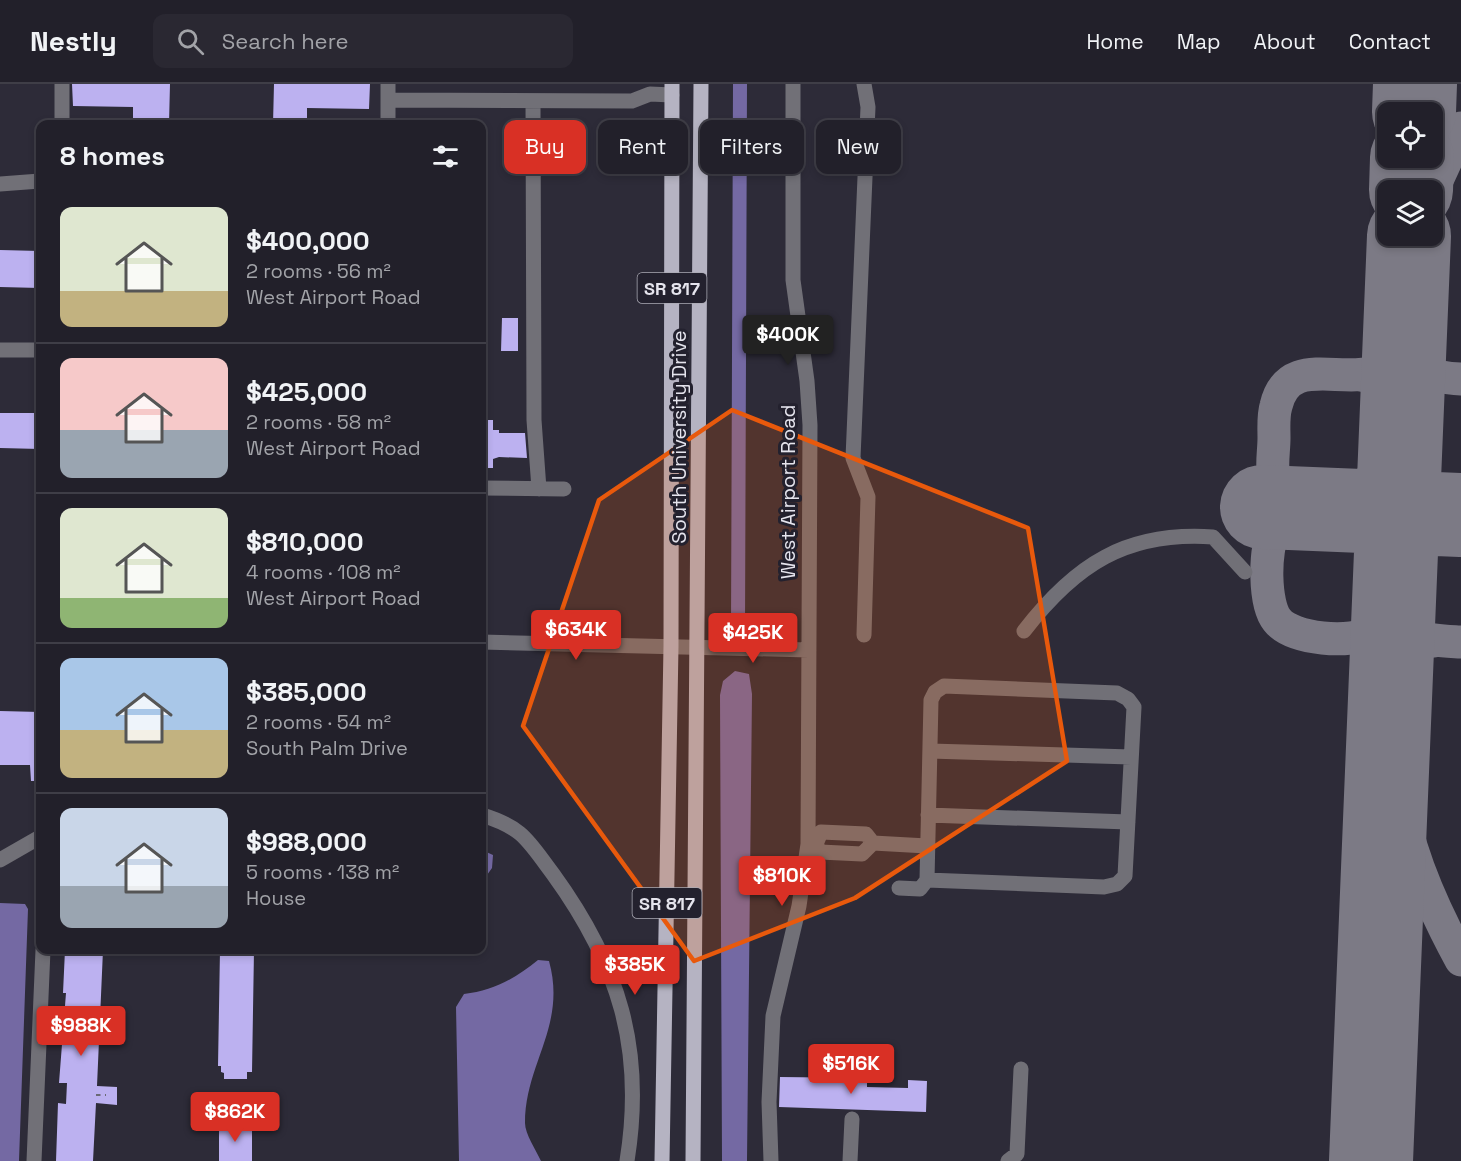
<!DOCTYPE html>
<html lang="en">
<head>
<meta charset="utf-8">
<style>
	body { margin:0; font-family:"Space Grotesk",sans-serif; background:#2a2832; color:#f1f3f6; height:100vh; display:flex; flex-direction:column; font-size:22px; white-space:nowrap }
	* { box-sizing:border-box; margin:0 }
	p { font-size:20px; color:#a2a3a8 }
	.icon { flex:none; width:33px; height:33px; fill:none; stroke:currentColor; stroke-width:2; stroke-linecap:round; stroke-linejoin:round }
	.map { position:relative; flex:1; overflow:hidden }
	.sheet { position:absolute; left:36px; top:36px; width:450px; height:834px; display:flex; flex-direction:column; background:#22202a; border-radius:12px; box-shadow:0 3px 9px #0003,0 0 0 2px #3f3e47 }
	.sheet>* { flex:none }
	.guide { position:absolute; left:504px; top:36px; width:570px; height:54px; display:flex; gap:12px }
	.tools { position:absolute; left:1377px; top:18px; display:grid; gap:12px }
	.tools a { display:grid; place-items:center; width:66px; height:66px; border-radius:12px; background:#22202a; box-shadow:0 3px 9px #0003,0 0 0 2px #3f3e47; font-size:30px }
	.price { position:absolute; translate:-50% -51px; padding:0 14px; border-radius:6px; background:#d93025; color:#fff; font-size:20px; line-height:39px; filter:drop-shadow(0 2px 3px #0008) }
	.price::after { content:''; position:absolute; left:50%; top:36px; width:18px; height:14px; margin-left:-9px; background:inherit; clip-path:polygon(0 0,100% 0,50% 100%) }
	.price.current { background:#222; color:#fff }
	ul { padding:0; list-style:none }
	li { display:flex; align-items:center; gap:18px; height:150px; padding:0 24px }
	li+li { border-top:2px solid #3f3e47 }
	li span { display:grid; place-items:center; flex:none; width:168px; height:120px; border-radius:12px; color:#555 }
	li>.icon { margin-inline-start:auto }
	span .icon { width:72px; height:72px; fill:#fffc; stroke-width:1 }
	li b { font-size:26px }
	h2 { display:flex; justify-content:space-between; align-items:center; height:72px; padding:0 24px; font-size:26px }
	.chip { padding:0 21px; border-radius:12px; background:#22202a; box-shadow:0 3px 9px #0003,0 0 0 2px #3f3e47; font-size:21px; line-height:54px }
	.chip.current { background:#d93025; color:#fff }
	header { display:flex; align-items:center; gap:36px; box-sizing:border-box; height:84px; padding:0 30px; background:#22202a; border-bottom:2px solid #3f3e47 }
	header strong { font-size:28px }
	nav { display:flex; gap:33px; margin-inline-start:auto; font-size:21px }
	.search { width:420px; height:54px; background:#2a2832; display:flex; align-items:center; gap:15px; box-sizing:border-box; padding:0 21px; border-radius:12px; color:#a2a3a8; font-size:22px }
	.map>svg:first-child { display:block }
</style>
</head>
<body>
<header>
<strong>Nestly</strong>
<div class="search"><svg class="icon" aria-label="search" viewBox="0 0 24 24"><circle cx="10" cy="10" r="6"/><path d="M15 15l6 6"/></svg>Search here</div>
<nav><a>Home</a><a>Map</a><a>About</a><a>Contact</a></nav>
</header>
<div class="map">
<svg width="1461" height="1077" viewBox="0 0 1461 1077">
	<rect width="100%" height="100%" fill="#2d2b38"/>
	<path fill="#7469a3" d="M735 587 749 590 752 610 747 1077H722L720 611 723 597Z
		M482 766 493 771 492 784 482 798Z
		M0 819 25 820 28 825 19 1077H0Z
		M538 876 549 877C567 942 525 979 525 1039 525 1050 536 1066 541 1077H459L456 923 464 910C493 907 516 894 538 876Z"/>
	<g fill="none" stroke-linecap="round" stroke-linejoin="round">
		<path stroke="#7469a3" stroke-width="14" d="M738 545 740 0"/>
		<path stroke="#7c7a85" stroke-width="33" d="M1432 107 1461 44
			M1406 230 1419 152
			M1405 256C1412 287 1432 294 1461 295
			M1360 291C1383 294 1395 307 1402 329
			M1307 425C1289 419 1275 407 1273 386 1272 376 1274 365 1274 354 1274 343 1273 332 1276 322 1292 253 1379 329 1405 256
			M1307 425C1293 428 1281 434 1274 447 1264 466 1264 520 1277 536 1292 556 1352 560 1372 548 1384 541 1389 531 1394 520
			M1394 520C1405 557 1427 556 1461 558
			M1390 596C1396 573 1409 558 1434 557
			M1389 643C1398 737 1416 793 1461 876"/>
		<path stroke="#7c7a85" stroke-width="84" d="M1414 28 1415 0
			M1411 106 1412 74
			M1262 423 1461 431
			M1371 1077 1409 152"/>
	</g>
	<path fill="#bcb1f0" d="M72 0H170L169 40H133V23L73 22Z
		M274 0H370L369 25 307 24V40H273Z
		M0 166 40 167V204L0 203Z
		M502 234H518V267H501Z
		M0 329H40V365L0 364Z
		M482 336H493V346H499V349H525L527 374 499 373 493 375V384H482Z
		M0 627 40 628V697H31L30 681H0Z
		M65 866H103L97 1002 117 1003V1021L96 1019 93 1077H56L58 1019 66 1020 67 999H59L66 909H63Z
		M220 866H254L252 988H247V995H224V989L221 988V982H218Z
		M780 993 867 994V1003L908 1004V996L927 997 926 1028 779 1023Z
		M224 1039H242V1046H252V1077H219V1045L224 1046Z"/>
	<g fill="none" stroke-linecap="round" stroke-linejoin="round">
		<path stroke="#6a6974" stroke-width="2" stroke-dasharray="4.5 4.5" stroke-linecap="butt" d="M96 1011H106"/>
		<path stroke="#717077" stroke-width="15" d="M62 0V40
			M864 0 868 23 853 374 868 413 864 551
			M388 16 632 17 650 10 672 11
			M533 17 534 336 539 405
			M388 40V0
			M0 100 40 97
			M0 266H40
			M482 404 564 405
			M1024 547C1075 481 1126 447 1213 453L1245 488
			M482 558 809 566
			M944 602 1117 609 1128 615 1134 623 1125 792 1117 800 1104 803 927 796 931 616 935 608Z
			M930 667 1131 673
			M482 731C524 744 528 757 553 790 619 881 645 965 627 1077
			M928 731 1128 738
			M816 760 820 768 862 770 873 759 927 762
			M816 760 821 748 866 750 873 759
			M0 776 40 753
			M899 804 920 805 927 796
			M34 1077 43 866
			M771 1077 769 1018 773 932 799 822 808 760 810 341 807 297 793 196V0
			M850 1077 852 1035
			M1008 1077 1017 1070 1021 985"/>
		<path stroke="#b5b3c2" stroke-width="15" d="M662 1077 671 562 672 0
			M693 1077 701 0"/>
	</g>
	<path fill="#e8590c" fill-opacity="0.2" stroke="#e8590c" stroke-width="4.5" stroke-linejoin="round" d="M732 326 1028 444 1067 677 855 814 694 877 523 642 599 416Z"/>
	<g text-anchor="middle" dominant-baseline="central" stroke-width="6" stroke-linejoin="round" paint-order="stroke">
		<g fill="#23212e" stroke="#abaab4" stroke-width="1.5">
			<rect x="637.5" y="189" width="69" height="30" rx="4.5"/>
			<rect x="632.5" y="804" width="69" height="30" rx="4.5"/>
		</g>
		<g font-size="18" font-weight="bold" fill="#e5e4ed">
			<text x="672" y="204">SR 817</text>
			<text x="667" y="819">SR 817</text>
		</g>
		<g font-size="20" fill="#e5e4ed" stroke="#23212e">
			<text transform="translate(679 353) rotate(-90)">South University Drive</text>
			<text transform="translate(788 408) rotate(-90)">West Airport Road</text>
		</g>
	</g>
</svg>
<div class="tools">
<a><svg class="icon" aria-label="locate" viewBox="0 0 24 24"><circle cx="12" cy="12" r="6"/><path d="M12 2v4M12 18v4M2 12h4M18 12h4"/></svg></a>
<a><svg class="icon" aria-label="layers" viewBox="0 0 24 24"><path d="M12 4l9 5-9 5-9-5zM3 14l9 5 9-5"/></svg></a>
</div>
<b class="price current" style="left:788px;top:282px">$400K</b>
<b class="price" style="left:576px;top:577px">$634K</b>
<b class="price" style="left:753px;top:580px">$425K</b>
<b class="price" style="left:782px;top:823px">$810K</b>
<b class="price" style="left:635px;top:912px">$385K</b>
<b class="price" style="left:81px;top:973px">$988K</b>
<b class="price" style="left:851px;top:1011px">$516K</b>
<b class="price" style="left:235px;top:1059px">$862K</b>
<div class="guide">
<a class="chip current">Buy</a>
<a class="chip">Rent</a>
<a class="chip">Filters</a>
<a class="chip">New</a>
</div>
<section class="sheet">
<h2>8 homes<svg class="icon" aria-label="filters" viewBox="0 0 24 24"><path d="M4 7h16M4 17h16"/><circle cx="9" cy="7" r="2"/><circle cx="15" cy="17" r="2"/></svg></h2>
<ul>
<li><span style="background:linear-gradient(#dfe7d0 70%,#c2b280 0)"><svg class="icon" aria-label="home" viewBox="0 0 24 24"><path d="M3 11l9-7 9 7M6 9v11h12V9"/></svg></span><div><b>$400,000</b><p>2 rooms · 56 m²</p><p>West Airport Road</p></div></li>
<li><span style="background:linear-gradient(#f6c9c9 60%,#9aa5b1 0)"><svg class="icon" aria-label="home" viewBox="0 0 24 24"><path d="M3 11l9-7 9 7M6 9v11h12V9"/></svg></span><div><b>$425,000</b><p>2 rooms · 58 m²</p><p>West Airport Road</p></div></li>
<li><span style="background:linear-gradient(#dfe7d0 75%,#8fb573 0)"><svg class="icon" aria-label="home" viewBox="0 0 24 24"><path d="M3 11l9-7 9 7M6 9v11h12V9"/></svg></span><div><b>$810,000</b><p>4 rooms · 108 m²</p><p>West Airport Road</p></div></li>
<li><span style="background:linear-gradient(#a9c7e8 60%,#c2b280 0)"><svg class="icon" aria-label="home" viewBox="0 0 24 24"><path d="M3 11l9-7 9 7M6 9v11h12V9"/></svg></span><div><b>$385,000</b><p>2 rooms · 54 m²</p><p>South Palm Drive</p></div></li>
<li><span style="background:linear-gradient(#c9d6e8 65%,#9aa5b1 0)"><svg class="icon" aria-label="home" viewBox="0 0 24 24"><path d="M3 11l9-7 9 7M6 9v11h12V9"/></svg></span><div><b>$988,000</b><p>5 rooms · 138 m²</p><p>House</p></div></li>
</ul>
</section>
</div>
</body>
</html>
